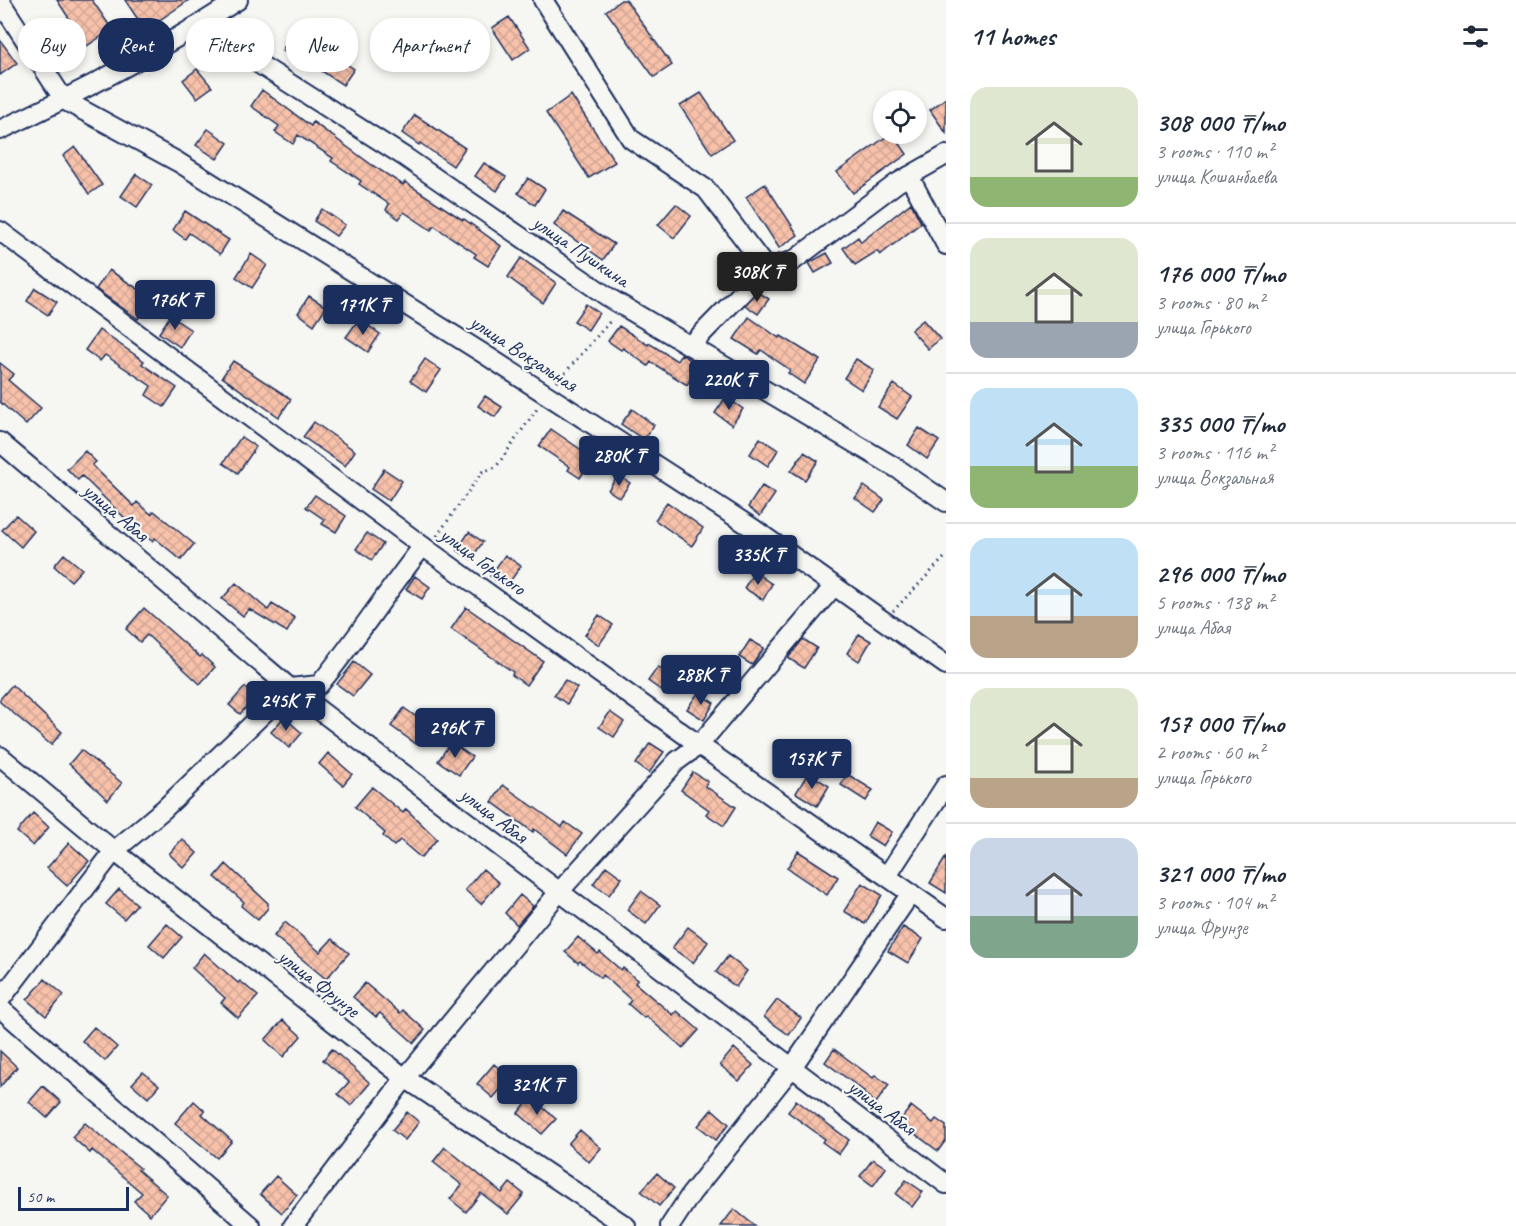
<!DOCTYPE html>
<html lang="en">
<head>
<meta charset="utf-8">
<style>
	body { margin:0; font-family:Caveat,sans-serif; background:#f2f2f3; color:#1f2937; height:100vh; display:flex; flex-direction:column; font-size:22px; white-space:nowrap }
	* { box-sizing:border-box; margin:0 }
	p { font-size:20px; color:#747a83 }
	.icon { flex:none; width:33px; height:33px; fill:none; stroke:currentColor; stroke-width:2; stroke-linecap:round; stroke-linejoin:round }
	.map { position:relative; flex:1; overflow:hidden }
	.sheet { display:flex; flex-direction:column; background:#fff; width:570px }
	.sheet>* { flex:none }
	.hud { position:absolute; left:18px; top:18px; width:570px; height:54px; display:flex; gap:12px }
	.tools { position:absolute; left:873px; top:90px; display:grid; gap:12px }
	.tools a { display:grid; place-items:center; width:54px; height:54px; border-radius:50%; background:#fff; box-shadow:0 3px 9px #0003; font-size:30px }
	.scale { position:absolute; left:18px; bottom:15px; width:111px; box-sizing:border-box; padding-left:6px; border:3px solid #1b2f5e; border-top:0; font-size:16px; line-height:21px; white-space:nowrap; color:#1b2f5e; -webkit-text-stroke:4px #f6f6f2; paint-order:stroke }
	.price { position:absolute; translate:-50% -51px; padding:0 14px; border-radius:6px; background:#1b2f5e; color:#fff; font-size:20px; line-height:39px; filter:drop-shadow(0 2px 3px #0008) }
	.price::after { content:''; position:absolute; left:50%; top:36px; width:18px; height:14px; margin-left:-9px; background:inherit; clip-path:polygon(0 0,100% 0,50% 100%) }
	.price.on { background:#222; color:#fff }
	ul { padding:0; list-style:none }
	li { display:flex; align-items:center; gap:18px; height:150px; padding:0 24px }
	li+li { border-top:2px solid #e0e1e3 }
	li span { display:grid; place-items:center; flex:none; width:168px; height:120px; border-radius:18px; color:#555 }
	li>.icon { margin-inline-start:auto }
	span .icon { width:72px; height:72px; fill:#fffc; stroke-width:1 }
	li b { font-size:26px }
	h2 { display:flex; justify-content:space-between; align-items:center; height:72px; padding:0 24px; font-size:26px }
	.tag { padding:0 21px; border-radius:24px; background:#fff; box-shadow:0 3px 9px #0003; font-size:21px; line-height:54px }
	.tag.on { background:#1b2f5e; color:#fff }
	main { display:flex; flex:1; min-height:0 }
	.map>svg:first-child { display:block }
</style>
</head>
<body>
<main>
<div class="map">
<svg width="946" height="1226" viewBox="0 0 946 1226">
	<defs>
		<pattern id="building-cross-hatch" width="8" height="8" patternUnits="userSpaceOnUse" patternTransform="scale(1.5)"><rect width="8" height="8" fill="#f7c1aa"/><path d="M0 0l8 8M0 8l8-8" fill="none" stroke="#d3a695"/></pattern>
	</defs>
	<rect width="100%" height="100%" fill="#f6f6f2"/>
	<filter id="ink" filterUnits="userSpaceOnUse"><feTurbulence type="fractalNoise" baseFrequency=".0167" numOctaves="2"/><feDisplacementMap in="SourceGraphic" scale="12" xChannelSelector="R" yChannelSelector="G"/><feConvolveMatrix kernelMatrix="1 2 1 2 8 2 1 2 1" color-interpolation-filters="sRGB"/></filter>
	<g filter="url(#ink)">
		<path fill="url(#building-cross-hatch)" stroke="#1b2f5e" stroke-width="1.5" d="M57 0H92L112 29 87 46Z
			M125 0H189L145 30Z
			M621 0H626L672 65 654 77 606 11Z
			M509 17 530 48 513 60 492 28Z
			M296 30 354 69 343 85 302 58 299 62 282 50Z
			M0 40 17 63 0 75Z
			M197 69 212 87 197 98 183 80Z
			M262 90 311 126 313 122 372 165 403 185 405 182 463 220 464 219 501 246 488 266 474 257 476 254 434 226 431 230 404 212 399 219 386 210 389 204 359 184 361 181 331 161 333 158 298 135 293 144 275 132 279 126 251 106Z
			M701 93 733 140 712 154 680 106Z
			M571 95 615 162 589 178 546 113Z
			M946 98V133L930 110Z
			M415 115 465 148 453 166 420 143 419 145 402 133Z
			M208 129 228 143 217 159 196 145Z
			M890 134H893L907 154 853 193 837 172Z
			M75 147 102 185 89 194 63 156Z
			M484 163 506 177 497 191 475 176Z
			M136 174 152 185 137 207 121 196Z
			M528 178 545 189 535 205 518 193Z
			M765 184 798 235 779 248 746 197Z
			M911 203 921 223 880 255 877 251 855 265 843 248 858 237 861 242Z
			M676 204 691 216 674 238 658 225Z
			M322 209 345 225 336 236 314 221Z
			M185 211 229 240 220 254 189 233 185 239 173 230Z
			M563 211 614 244 603 260 554 225Z
			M827 253 833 263 815 273 809 263Z
			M251 254 267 265 252 288 236 277Z
			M521 258 556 283 543 303 508 277Z
			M109 270 152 298 138 319 96 289Z
			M35 288 57 302 48 315 27 301Z
			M758 292 769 299 758 314 745 305Z
			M309 296 326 307 314 325 298 313Z
			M586 304 599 313 588 330 574 321Z
			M170 316 191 330 180 347 159 333Z
			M749 317 779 338 781 336 820 360 804 384 788 373 790 370 761 350 758 354 734 339Z
			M359 319 380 334 368 352 346 337Z
			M923 320 940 339 928 349 911 330Z
			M619 326 648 345 649 343 677 361 681 354 699 365 687 385 651 362 648 366 623 348 621 350 608 341Z
			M99 330 144 361 142 364 177 388 164 407 146 395 151 386 105 355 100 361 85 350Z
			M425 359 441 370 426 392 410 381Z
			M856 359 874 370 862 390 844 378Z
			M233 361 291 399 279 417 222 377Z
			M0 363 14 374 8 380 41 408 26 425 0 402Z
			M894 384 912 397 897 419 878 407Z
			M485 396 502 407 495 417 478 406Z
			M726 397 743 409 732 425 715 413Z
			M632 409 654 425 644 440 621 424Z
			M314 422 355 451 345 466 303 437Z
			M919 428 939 441 927 459 908 445Z
			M551 429 593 458 580 478 568 470 570 467 539 446Z
			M241 437 256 447 238 473 223 463Z
			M760 438 778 450 768 466 750 454Z
			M85 451 96 462 92 465 134 506 137 502 151 514 154 511 194 544 181 560 155 538 152 541 135 528 82 476 78 480 67 469Z
			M804 452 818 461 805 480 791 471Z
			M384 469 402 481 389 501 371 489Z
			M618 475 630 483 620 498 608 490Z
			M762 486 775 494 760 516 748 507Z
			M864 486 884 500 875 512 855 498Z
			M315 495 346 516 336 532 322 524 325 520 306 507Z
			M667 502 703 528 692 546 655 520Z
			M16 515 34 531 21 547 2 530Z
			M469 532 483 542 471 559 457 550Z
			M367 533 383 544 372 560 356 549Z
			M64 554 82 569 71 581 54 566Z
			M505 555 521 566 506 587 490 576Z
			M754 572 772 584 763 600 744 588Z
			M415 576 430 587 422 599 406 589Z
			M236 583 268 610 272 604 295 618 287 632 249 609 243 616 222 599Z
			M466 607 543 661 526 685 512 675 513 672 451 629Z
			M144 608 200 657 202 655 215 667 200 684 147 635 140 642 126 629Z
			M599 615 613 625 599 645 585 635Z
			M859 634 871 641 859 661 847 653Z
			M803 639 817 648 804 668 788 658Z
			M750 640 764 648 752 665 739 657Z
			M354 662 370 675 353 696 337 684Z
			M658 667 672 676 662 691 648 681Z
			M565 680 577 688 567 704 554 695Z
			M12 685 62 732 51 745 0 702V699Z
			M245 687 256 696 240 714 229 705Z
			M698 693 714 703 704 720 687 709Z
			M404 708 429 726 416 744 391 726Z
			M610 712 624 722 614 737 599 727Z
			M284 717 302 733 289 748 271 732Z
			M451 742 472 757 459 775 438 761Z
			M650 743 664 752 649 773 636 764Z
			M81 750 122 783 108 800 69 764Z
			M328 753 352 774 343 785 319 764Z
			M693 772 708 782 705 786 736 807 724 826 706 814 709 810 681 790Z
			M808 773 829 786 817 806 796 793Z
			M847 774 873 790 866 801 841 785Z
			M503 785 562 827 565 822 582 834 567 854 534 829 533 832 492 802Z
			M372 787 403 813 406 809 437 839 421 858 400 840 394 846 383 836 385 833 355 807Z
			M33 813 49 827 33 846 17 832Z
			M875 822 892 832 883 846 867 836Z
			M182 839 197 853 184 868 169 854Z
			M69 843 89 861 67 886 47 868Z
			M798 851 838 877 827 895 787 868Z
			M946 857V893L930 883Z
			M226 864 268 903V908L258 920 241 906 244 902 215 877Z
			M606 866 622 878 609 895 593 884Z
			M483 869 499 883 481 904 465 890Z
			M862 883 882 895 865 924 844 911Z
			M119 889 137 904 124 919 106 904Z
			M641 891 660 905 646 924 627 910Z
			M520 895 533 906 517 925 505 913Z
			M285 922 320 952 332 939 349 953 326 979 274 936Z
			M167 924 182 937 164 958 149 945Z
			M688 927 708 942 693 963 672 948Z
			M903 927 923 939 908 963 888 951Z
			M578 937 598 954 600 952 621 970 623 968 637 980 635 983 673 1015 677 1011 699 1030 683 1048 646 1016 644 1018 628 1004 631 1000 603 975 601 978 580 961 578 963 565 952Z
			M204 953 238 983 240 981 258 996 238 1018 221 1003 225 998 192 968Z
			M728 956 747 971 736 987 716 972Z
			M45 979 64 995 46 1016 27 1000Z
			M365 983 400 1013 403 1010 425 1030 414 1043 380 1013 376 1017 353 997Z
			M777 1000 801 1018 789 1035 764 1017Z
			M283 1020 301 1036 283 1057 265 1040Z
			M94 1027 117 1047 105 1061 82 1041Z
			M734 1048 753 1065 739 1081 720 1065Z
			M332 1049 370 1083 351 1106 338 1094 349 1082 323 1060Z
			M834 1049 873 1078 875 1075 889 1085 876 1103 862 1092 864 1091 825 1062Z
			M0 1051 17 1067 0 1087Z
			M494 1064 510 1078 493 1098 477 1084Z
			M143 1072 159 1085 148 1098 132 1084Z
			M43 1086 61 1102 47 1118 29 1102Z
			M531 1097 556 1119 542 1134 518 1113Z
			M796 1100 849 1140 839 1154 822 1142 825 1139 788 1112Z
			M194 1101 205 1111 202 1114 232 1141 217 1158 175 1123Z
			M911 1106 933 1123 936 1119 946 1126V1140L938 1151 899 1122Z
			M712 1109 729 1124 716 1140 698 1126Z
			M407 1112 419 1122 405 1140 392 1130Z
			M85 1123 140 1168 138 1170 167 1195 150 1215 134 1201 142 1193 92 1150 90 1153 72 1137Z
			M580 1130 601 1148 589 1162 568 1144Z
			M445 1147 502 1193 510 1183 524 1194 508 1214 481 1193 466 1212 450 1199 462 1185 433 1162Z
			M873 1159 886 1168 873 1186 860 1176Z
			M657 1173 674 1188 659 1206 641 1191Z
			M276 1176 297 1195 282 1213 260 1194Z
			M906 1180 923 1192 912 1207 896 1194Z
			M734 1209 755 1226H721Z"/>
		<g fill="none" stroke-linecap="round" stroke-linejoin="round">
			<defs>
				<path id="minor" d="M543 0 631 139 706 189 766 268
					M0 1 64 100 178 162 484 354 754 529 946 665
					M198 25 405 157 611 299 898 469 946 502
					M0 130C82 92 162 49 238 0
					M909 176 946 245
					M0 231 428 550 699 745 946 918
					M690 346 766 268 793 261 897 183 946 155
					M0 442 290 688 946 1184
					M0 756 114 851 405 1078 626 1226
					M887 876 946 785
					M0 1000 114 851 164 809 290 688 319 685C356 640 387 591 423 546
					M0 1008 251 1226
					M293 1226 405 1078 559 892 677 761 699 745 834 586
					M670 1226 691 1194 793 1066 911 893"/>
			</defs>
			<use href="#minor" stroke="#1b2f5e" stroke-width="22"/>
			<path stroke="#1b2f5e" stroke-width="3" stroke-dasharray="1.5 4.5" stroke-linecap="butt" d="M557 382 612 319
				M437 536 482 472 496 467 539 406
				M893 611 946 556"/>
			<use href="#minor" stroke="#f6f6f2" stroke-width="18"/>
		</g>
	</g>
	<g text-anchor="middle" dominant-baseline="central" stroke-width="4.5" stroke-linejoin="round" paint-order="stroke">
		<g font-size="21" fill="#1b2f5e" stroke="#f6f6f2">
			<text transform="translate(581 251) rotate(34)">улица Пушкина</text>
			<text transform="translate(524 353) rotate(33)">улица Вокзальная</text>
			<text transform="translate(116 512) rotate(40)">улица Абая</text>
			<text transform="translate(483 561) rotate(36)">улица Горького</text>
			<text transform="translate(494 815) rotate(37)">улица Абая</text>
			<text transform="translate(319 983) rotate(38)">улица Фрунзе</text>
			<text transform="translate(882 1107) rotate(37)">улица Абая</text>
		</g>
	</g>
</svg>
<div class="tools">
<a><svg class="icon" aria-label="locate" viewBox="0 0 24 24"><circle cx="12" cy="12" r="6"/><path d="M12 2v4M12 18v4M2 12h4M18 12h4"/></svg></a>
</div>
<div class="scale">50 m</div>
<b class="price on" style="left:757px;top:303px">308K ₸</b>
<b class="price" style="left:175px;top:331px">176K ₸</b>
<b class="price" style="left:363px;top:336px">171K ₸</b>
<b class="price" style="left:729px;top:411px">220K ₸</b>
<b class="price" style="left:619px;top:487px">280K ₸</b>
<b class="price" style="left:758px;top:586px">335K ₸</b>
<b class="price" style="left:701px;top:706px">288K ₸</b>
<b class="price" style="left:286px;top:732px">245K ₸</b>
<b class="price" style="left:455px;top:759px">296K ₸</b>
<b class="price" style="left:812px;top:790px">157K ₸</b>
<b class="price" style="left:537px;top:1116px">321K ₸</b>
<div class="hud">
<a class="tag">Buy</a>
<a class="tag on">Rent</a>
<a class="tag">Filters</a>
<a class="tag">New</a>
<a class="tag">Apartment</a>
</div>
</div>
<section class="sheet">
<h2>11 homes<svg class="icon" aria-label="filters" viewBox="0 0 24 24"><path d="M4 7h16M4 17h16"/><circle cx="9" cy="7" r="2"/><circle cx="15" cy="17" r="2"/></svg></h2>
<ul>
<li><span style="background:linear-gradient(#dfe7d0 75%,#8fb573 0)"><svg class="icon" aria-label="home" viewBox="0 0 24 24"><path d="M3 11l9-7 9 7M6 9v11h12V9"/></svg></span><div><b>308 000 ₸/mo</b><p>3 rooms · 110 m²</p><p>улица Кошанбаева</p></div></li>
<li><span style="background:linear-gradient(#dfe7d0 70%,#9aa5b1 0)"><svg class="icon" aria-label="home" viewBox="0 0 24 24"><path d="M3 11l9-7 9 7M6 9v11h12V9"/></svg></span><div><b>176 000 ₸/mo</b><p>3 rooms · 80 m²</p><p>улица Горького</p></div></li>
<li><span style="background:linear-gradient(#bfe0f5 65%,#8fb573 0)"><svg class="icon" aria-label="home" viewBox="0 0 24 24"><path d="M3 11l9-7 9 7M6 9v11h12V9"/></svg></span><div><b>335 000 ₸/mo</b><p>3 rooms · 116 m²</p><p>улица Вокзальная</p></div></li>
<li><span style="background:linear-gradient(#bfe0f5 65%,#b9a48a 0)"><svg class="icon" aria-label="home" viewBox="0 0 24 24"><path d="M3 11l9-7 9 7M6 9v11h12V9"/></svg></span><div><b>296 000 ₸/mo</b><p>5 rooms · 138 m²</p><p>улица Абая</p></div></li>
<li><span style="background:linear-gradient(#dfe7d0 75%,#b9a48a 0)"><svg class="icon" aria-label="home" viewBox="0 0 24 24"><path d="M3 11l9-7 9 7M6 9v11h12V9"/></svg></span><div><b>157 000 ₸/mo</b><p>2 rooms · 60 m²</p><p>улица Горького</p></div></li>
<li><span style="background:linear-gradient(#c9d6e8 65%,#7fa58c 0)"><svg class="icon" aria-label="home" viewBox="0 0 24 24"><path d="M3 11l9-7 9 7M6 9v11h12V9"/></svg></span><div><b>321 000 ₸/mo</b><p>3 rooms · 104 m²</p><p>улица Фрунзе</p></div></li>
</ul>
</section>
</main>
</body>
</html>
